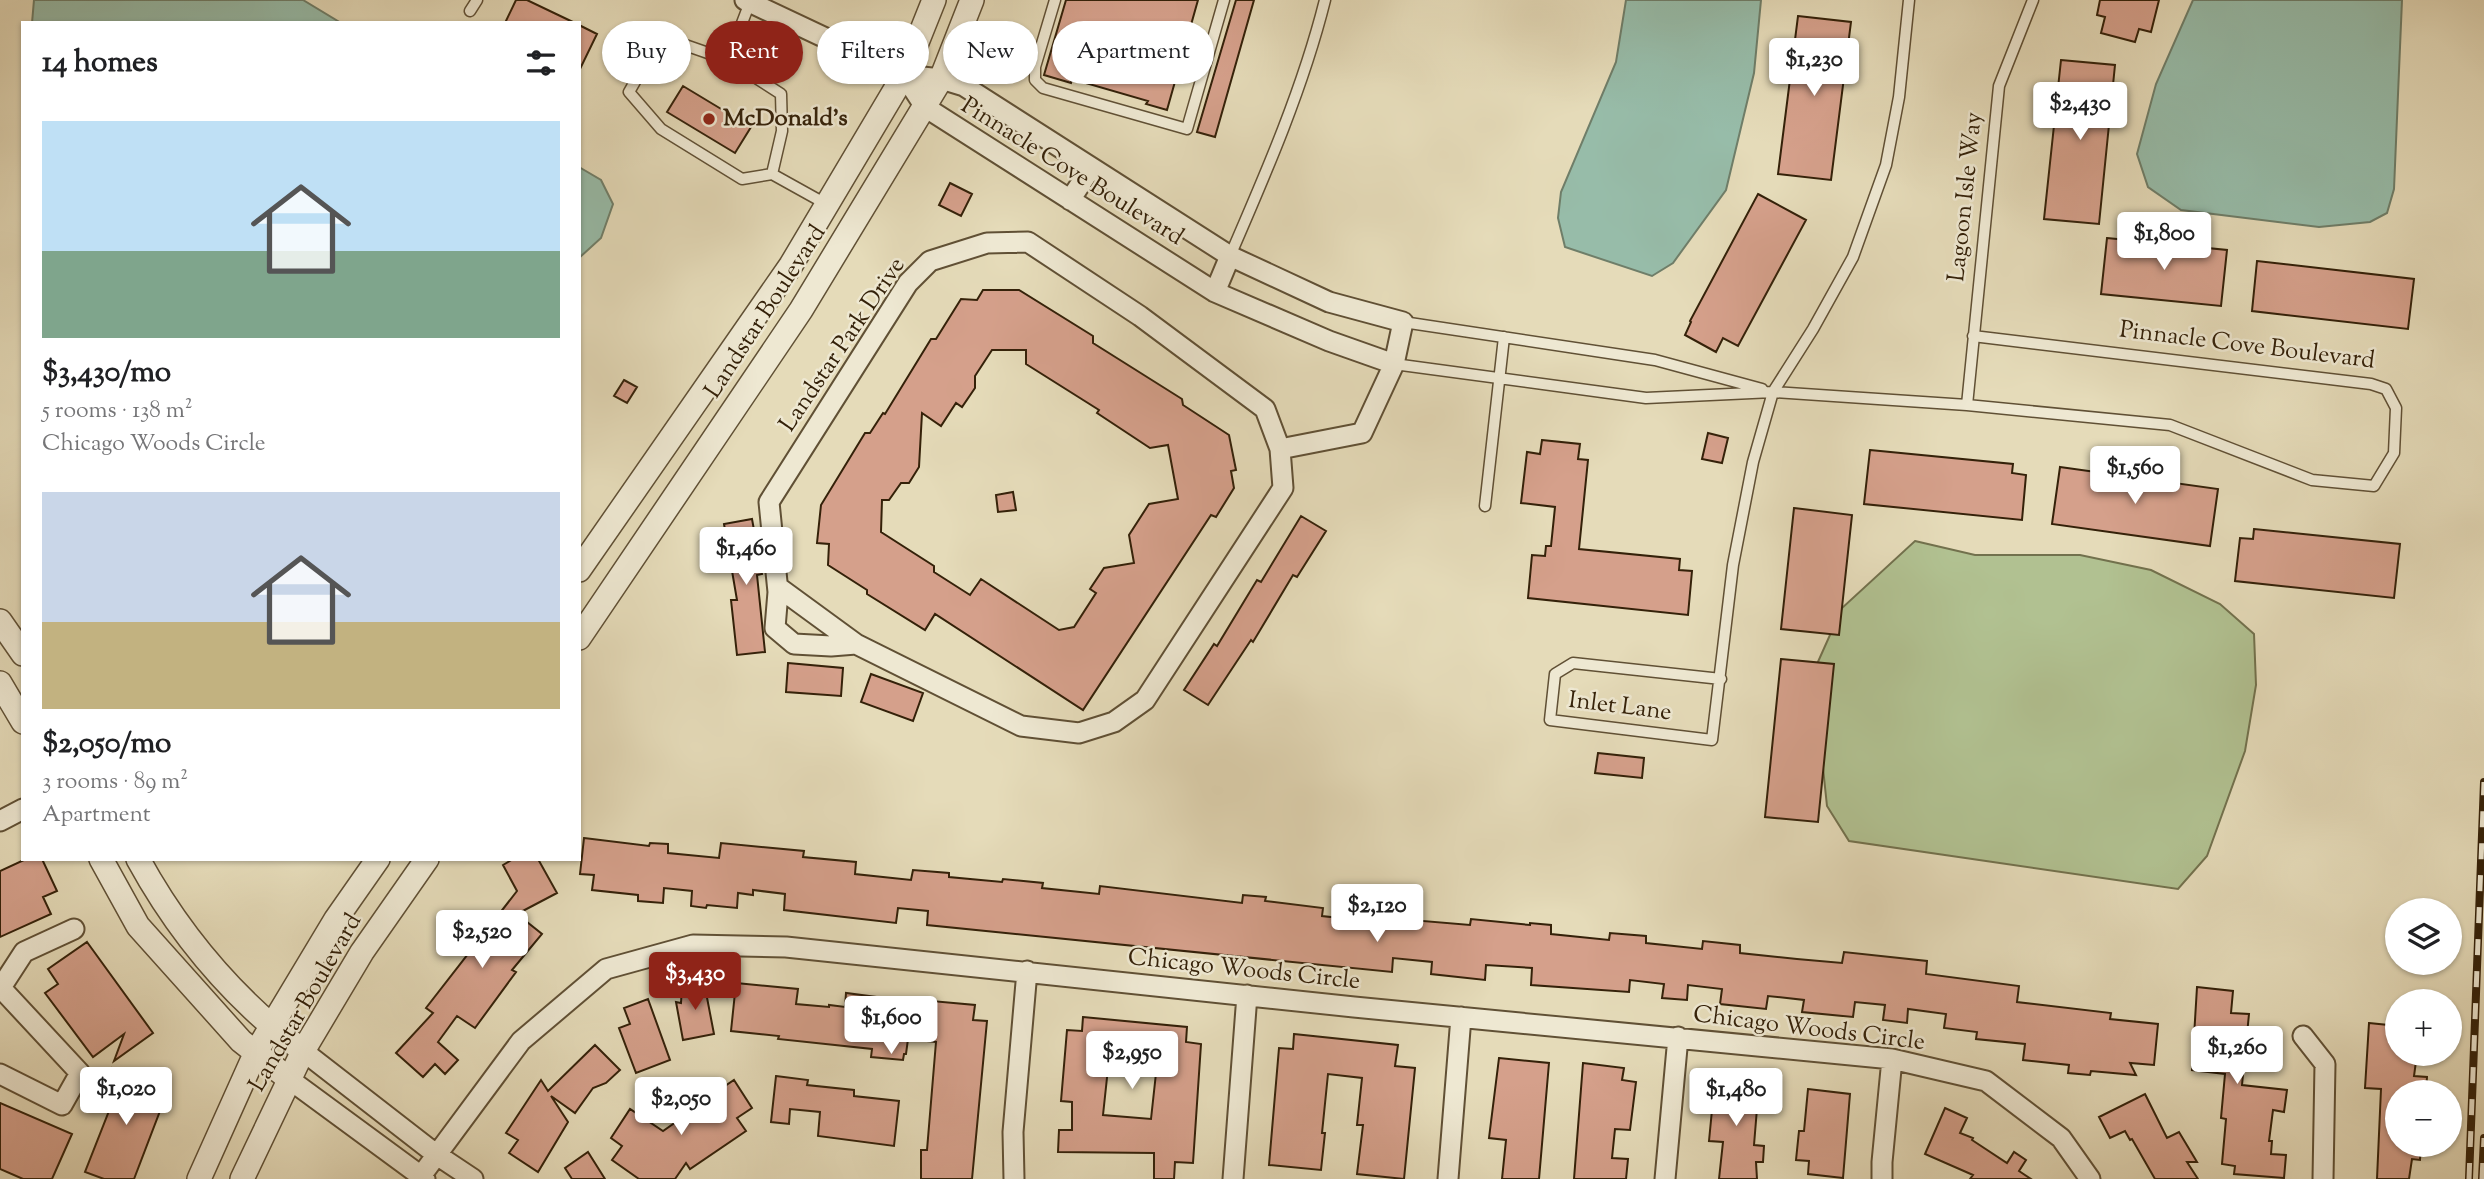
<!DOCTYPE html>
<html lang="en">
<head>
<meta charset="utf-8">
<style>
	body { margin:0; font-family:"Sorts Mill Goudy",serif; background:#f6f6f6; color:#202124; height:100vh; display:flex; flex-direction:column; font-size:26px; white-space:nowrap }
	* { box-sizing:border-box; margin:0 }
	p { font-size:23px; color:#757577 }
	.icon { flex:none; width:38px; height:38px; fill:none; stroke:currentColor; stroke-width:2; stroke-linecap:round; stroke-linejoin:round }
	.map { position:relative; flex:1; overflow:hidden }
	.panel { position:absolute; left:21px; top:21px; width:560px; height:840px; display:flex; flex-direction:column; background:#fff; border-radius:0px; box-shadow:0 2px 5px #0004 }
	.panel>* { flex:none }
	.banner { position:absolute; left:602px; top:21px; width:665px; height:63px; display:flex; gap:14px }
	.fabs { position:absolute; left:2385px; top:898px; display:grid; gap:14px }
	.fabs a { display:grid; place-items:center; width:77px; height:77px; border-radius:50%; background:#fff; box-shadow:0 2px 5px #0004; font-size:35px }
	.price { position:absolute; translate:-50% -60px; padding:0 16px; border-radius:7px; background:#fff; color:#222; font-size:23px; line-height:46px; filter:drop-shadow(0 2px 4px #0008) }
	.price::after { content:''; position:absolute; left:50%; top:42px; width:21px; height:16px; margin-left:-10px; background:inherit; clip-path:polygon(0 0,100% 0,50% 100%) }
	.price.on { background:#8f2418; color:#fff }
	ul { padding:0; list-style:none }
	li { display:grid; align-content:center; gap:14px; height:371px; padding:0 21px }
	li span { display:grid; place-items:center; height:217px; border-radius:0px; color:#555 }
	li>.icon { margin-inline-start:auto }
	span .icon { width:126px; height:126px; fill:#fffc; stroke-width:1 }
	li b { font-size:30px }
	h2 { display:flex; justify-content:space-between; align-items:center; height:84px; padding:0 21px; font-size:30px }
	.tag { padding:0 24px; border-radius:32px; background:#fff; box-shadow:0 2px 5px #0004; font-size:24px; line-height:63px }
	.tag.on { background:#8f2418; color:#fff }
	.map>svg:first-child { display:block }
</style>
</head>
<body>
<div class="map">
<svg width="2484" height="1179" viewBox="0 0 2484 1179">
	<rect width="100%" height="100%" fill="#e5dbb9"/>
	<filter id="stains"><feTurbulence type="fractalNoise" baseFrequency=".00286" numOctaves="4"/><feColorMatrix values="0 0 0 0 .2 0 0 0 0 .09 0 0 0 0 .02 0 0 0 .5 -.17"/></filter>
	<radialGradient id="worn" r=".72"><stop offset=".6" stop-color="#630" stop-opacity="0"/><stop offset="1" stop-color="#630" stop-opacity=".3"/></radialGradient>
	<path fill="#b1c191" stroke="#72714d" stroke-width="2" d="M1915 541 1975 555H2080L2151 570 2220 604 2254 634 2256 685 2245 751 2207 856 2178 889 1849 841 1827 806 1813 673 1842 608Z"/>
	<path fill="#97bca9" stroke="#6f7e69" stroke-width="2" d="M34 0H303L341 23H32Z
		M1626 0H1761L1754 73 1726 190 1673 263 1652 276 1565 247 1558 218 1561 192 1616 62Z
		M2193 0H2402L2394 189 2387 213 2370 222 2319 227 2181 210 2148 187 2137 154 2156 84Z
		M579 167 601 180 613 204 601 238 579 258Z"/>
	<path fill="#d5a08b" stroke="#342109" stroke-width="2" fill-rule="evenodd" d="M516 0H527L575 23H505Z
		M1066 0H1198L1167 110 1146 104 1148 101 1072 79 1071 83 1044 75Z
		M1236 0H1254L1215 137 1197 132Z
		M2100 0H2159L2151 32 2139 29 2135 42 2101 33 2105 17 2097 15Z
		M1798 16 1851 22 1831 180 1778 174Z
		M579 25 597 34 579 71Z
		M2061 60 2115 65 2099 224 2044 219Z
		M683 86 751 127 735 153 667 112Z
		M950 183 972 194 961 216 939 205Z
		M1758 194 1806 220 1738 346 1723 338 1716 352 1685 335 1691 322 1690 321Z
		M2107 238 2227 250 2221 306 2101 294Z
		M2257 261 2414 279 2408 329 2252 311Z
		M983 290H1019L1093 336V343L1182 399 1183 405 1229 435 1236 470 1231 471 1234 488 1216 517 1211 515 1083 710 935 614 925 630 867 594V590L828 565 829 544 817 543 821 505 865 433H870L883 413 885 414 931 339H936L961 299 977 300ZM992 350H1026V364L1099 410 1097 413 1150 448 1168 445 1178 499 1149 504 1129 535 1134 563 1104 568 1090 589 1096 593 1074 627 1059 630 981 579 970 595 934 572V566L881 532 882 500H889L901 483H909L919 467 922 413 941 426 956 403 962 407 975 388V376Z
		M624 380 637 387 627 403 614 396Z
		M1708 433 1728 438 1722 463 1702 459Z
		M1542 440 1580 444 1578 459 1588 460 1579 549 1680 559 1679 570 1692 571 1688 615 1528 598 1532 555 1545 556 1546 546H1551L1555 507 1521 503 1527 452 1540 454Z
		M1870 450 2013 464 2012 473 2026 475 2022 520 1864 504Z
		M2060 467 2218 489 2210 546 2052 524Z
		M1013 492 1016 510 998 512 996 495Z
		M1794 508 1852 515 1839 635 1781 629Z
		M1301 516 1326 531 1297 577 1293 575 1253 642 1251 640 1208 705 1184 690 1214 644 1217 646 1257 580 1261 582Z
		M752 519 762 574 757 575 765 652 737 655 731 600H737L724 524Z
		M2254 529 2400 544 2394 598 2235 581 2240 538 2253 539Z
		M1781 659 1834 664 1818 822 1765 817Z
		M788 663 843 668 841 696 786 692Z
		M871 674 923 693 913 721 861 702Z
		M1598 753 1644 758 1642 778 1595 773Z
		M584 838 649 846 650 843 668 844V853L719 858 721 843 804 851 803 857 856 862 855 874 911 880 913 870 949 873V877L1002 882 1003 879 1043 883 1042 888 1099 894 1100 886 1242 903 1243 895 1266 897 1265 901 1323 908 1322 916 1376 922V917L1470 925 1471 919 1530 925V923L1551 925V934L1609 940 1610 933 1646 936V943L1702 949 1703 941 1740 945V953L1797 959 1842 963 1844 952 1927 961 1926 974 2019 986 2017 1002 2111 1013 2110 1019 2158 1024 2154 1065 2130 1063 2136 1075 2091 1071 2090 1075 2068 1073 2069 1065 2023 1060 2025 1044 1976 1039 1977 1032 1944 1028 1946 1014 1908 1009 1907 1023 1883 1020 1885 1005 1855 1002 1853 1017 1802 1012 1804 1000 1768 996 1766 1009 1720 1004 1722 989 1688 985 1687 1000 1662 998 1664 984 1630 980 1629 992 1531 985 1532 968 1486 965 1485 980 1431 974 1432 962 1393 958 1392 972 927 925 928 911 898 908 896 923 784 910 785 894 753 890V895L738 893 737 908 707 905 706 908 691 906 692 891 664 888 663 903 638 901V895L592 890 594 875 580 874Z
		M26 859H42L57 891 43 897 51 914 0 937V871Z
		M513 859H538L557 893 517 914 542 934 512 970 516 972 475 1028 457 1016 438 1042 458 1060 445 1074 435 1064 423 1077 396 1053 433 1013 426 1008 517 891 503 865Z
		M87 942 153 1033 114 1061 124 1034 93 1057 45 993 58 984 48 969Z
		M704 982 714 1034 683 1040 676 1002 681 1003 682 987Z
		M736 983 798 989 796 1004 829 1007V1005L845 1007 846 993 900 1000 898 1013 931 1017 932 1001 975 1005 973 1020 987 1021 972 1179H921V1150H927L936 1042 908 1039 906 1054H904L903 1060 871 1057 872 1049 778 1039 779 1036 731 1031Z
		M2197 987 2233 991 2231 1013 2249 1014 2242 1085 2287 1090 2284 1112 2273 1110 2269 1141H2272L2271 1154 2286 1155 2284 1178 2234 1174 2235 1166 2222 1164 2226 1119 2221 1118 2225 1074 2192 1070Z
		M648 999 670 1060 636 1073 619 1028 630 1024 624 1008Z
		M1083 1017 1187 1027 1186 1042 1201 1044 1193 1163 1175 1162 1174 1179H1154V1153L1058 1152 1059 1130H1072V1102L1061 1101 1067 1030 1082 1031ZM1109 1059 1157 1064 1151 1119 1103 1115Z
		M2369 1023 2398 1026V1054H2417L2414 1076 2427 1077 2426 1092H2398V1144H2421L2420 1160 2412 1159 2409 1179H2377L2381 1089 2365 1088Z
		M1294 1034 1398 1045 1395 1066 1415 1068 1404 1179 1357 1174 1363 1125H1357L1362 1078 1328 1074 1322 1133H1325L1321 1170 1269 1165 1279 1048 1293 1049Z
		M595 1045 620 1070 606 1083 593 1088 575 1113 551 1096 568 1122 538 1172 509 1153 518 1140 506 1133 541 1080 548 1091Z
		M1499 1058 1549 1063 1539 1179H1502L1506 1140 1489 1138Z
		M1583 1063 1624 1068 1622 1080 1636 1082 1630 1130 1615 1129 1612 1158 1628 1159 1626 1179H1574Z
		M112 1068 168 1090 134 1179H104L85 1172 118 1088 106 1083Z
		M776 1076 808 1080 807 1085 854 1090V1096L899 1101 894 1146 818 1136 820 1112 790 1109 789 1124 771 1122Z
		M1715 1079 1759 1084 1754 1145 1764 1146 1763 1162H1756L1757 1179H1719L1723 1142 1709 1141Z
		M734 1080 752 1108 737 1118 746 1131 690 1169 686 1163 675 1179H639L612 1160 622 1146 611 1138 630 1109 663 1131 703 1103 702 1101 724 1087 725 1090V1086Z
		M1808 1089 1850 1094 1843 1178 1808 1174 1809 1161 1796 1160 1799 1131H1804Z
		M2145 1094 2167 1138 2179 1132 2197 1162H2187L2198 1179H2155L2132 1139 2130 1140 2125 1131 2110 1138 2099 1117Z
		M0 1103 72 1134 52 1179H23L0 1169Z
		M1945 1108 1967 1118 1960 1133 1973 1138 1972 1140 2007 1163 2014 1152 2026 1160 2019 1171 2031 1179H1970L1973 1175 1925 1154Z
		M588 1152 605 1179H572L565 1168Z"/>
	<g fill="none" stroke-linecap="round" stroke-linejoin="round">
		<defs>
			<path id="service" d="M1055 0 1035 67V80L1043 88 1187 129 1224 0
				M470 11 477 0
				M728 60 750 2
				M772 174 782 131 781 94 728 60 685 45 652 52 629 92 661 129 742 179 772 174 826 204
				M1230 256C1266 173 1303 88 1325 0
				M1403 322 1655 360 1762 389
				M1394 364 1646 398 1773 392 1967 405 2170 425 2312 480 2374 486 2394 453 2396 408 2386 389 2371 384 1973 336
				M1967 405 1999 86 2033 0
				M1485 506 1504 337
				M1721 679 1573 663 1555 674 1550 720 1712 740 1733 565 1753 462 1773 392 1813 329 1853 257 1886 165 1899 97 1909 0"/>
			<path id="minor" d="M745 0 904 75 941 79 964 86 1230 256 1329 302 1403 322 1394 364 1362 433 1280 449 1283 488 1145 700 1114 722 1079 733 1021 726 856 644 831 646 794 644 775 628 778 592 769 502 908 283 930 261 987 243 1028 242 1140 316 1265 409 1280 449
				M904 75 925 107 1215 292 1329 341 1394 364
				M1070 200 1091 168
				M1215 292 1230 256
				M778 587 856 644
				M0 821 23 809
				M0 989 24 952 74 929
				M2303 1036 2325 1064 2323 1179
				M303 1051 437 1155 473 1179
				M0 1074 62 1105 80 1073 1 988
				M289 1079 425 1179
				M421 1176 521 1041 606 969 693 945 786 947 1354 1007 1892 1059 1986 1081 2061 1138 2090 1179
				M1014 1179 1013 1132 1027 971
				M1233 1179 1247 995
				M1448 1179 1461 1017
				M1665 1179 1678 1037
				M1882 1179V1162L1892 1059"/>
			<path id="tertiary" d="M579 570 791 265 904 75 934 0
				M0 621 23 654
				M579 638 801 310 941 79 972 0
				M0 683 23 722
				M101 859 138 926 241 1041 289 1079
				M138 859C179 934 235 1000 303 1051
				M199 1179 256 1052 336 919 378 859
				M242 1179 303 1051 362 952 427 859"/>
		</defs>
		<use href="#service" stroke="#605035" stroke-width="13"/>
		<use href="#minor" stroke="#605035" stroke-width="23"/>
		<use href="#tertiary" stroke="#605035" stroke-width="26"/>
		<use href="#service" stroke="#eee8d2" stroke-width="10"/>
		<use href="#minor" stroke="#eee8d2" stroke-width="19"/>
		<use href="#tertiary" stroke="#eee8d2" stroke-width="23"/>
		<defs>
			<path id="rail" d="M2469 1179 2484 782
				M2482 1179 2484 1138"/>
		</defs>
		<use href="#rail" stroke="#342109" stroke-width="8"/>
		<use href="#rail" stroke="#eee8d2" stroke-width="5" stroke-dasharray="16" stroke-linecap="butt"/>
	</g>
	<circle fill="#8f2418" stroke="#eee8d2" stroke-width="2.5" cx="709" cy="119" r="7"/>
	<g text-anchor="middle" dominant-baseline="central" stroke-width="5" stroke-linejoin="round" paint-order="stroke">
		<g font-size="24" font-weight="bold" fill="#342109" stroke="#eee8d2" text-anchor="start">
			<text x="723" y="119">McDonald's</text>
		</g>
		<g font-size="24" fill="#342109" stroke="#eee8d2">
			<text transform="translate(1072 172) rotate(32)">Pinnacle Cove Boulevard</text>
			<text transform="translate(1966 197) rotate(-84)">Lagoon Isle Way</text>
			<text transform="translate(766 312) rotate(-57)">Landstar Boulevard</text>
			<text transform="translate(843 345) rotate(-56)">Landstar Park Drive</text>
			<text transform="translate(2247 346) rotate(7)">Pinnacle Cove Boulevard</text>
			<text transform="translate(1620 707) rotate(7)">Inlet Lane</text>
			<text transform="translate(1244 970) rotate(6)">Chicago Woods Circle</text>
			<text transform="translate(306 1003) rotate(-60)">Landstar Boulevard</text>
			<text transform="translate(1809 1029) rotate(7)">Chicago Woods Circle</text>
		</g>
	</g>
	<rect width="100%" height="100%" filter="url(#stains)"/>
	<rect width="100%" height="100%" fill="url(#worn)"/>
</svg>
<div class="fabs">
<a><svg class="icon" aria-label="layers" viewBox="0 0 24 24"><path d="M12 4l9 5-9 5-9-5zM3 14l9 5 9-5"/></svg></a>
<a>+</a>
<a>−</a>
</div>
<b class="price" style="left:1814px;top:98px">$1,230</b>
<b class="price" style="left:2080px;top:142px">$2,430</b>
<b class="price" style="left:2164px;top:272px">$1,800</b>
<b class="price" style="left:2135px;top:506px">$1,560</b>
<b class="price" style="left:746px;top:587px">$1,460</b>
<b class="price" style="left:1377px;top:944px">$2,120</b>
<b class="price" style="left:482px;top:970px">$2,520</b>
<b class="price on" style="left:695px;top:1012px">$3,430</b>
<b class="price" style="left:891px;top:1056px">$1,600</b>
<b class="price" style="left:2237px;top:1086px">$1,260</b>
<b class="price" style="left:1132px;top:1091px">$2,950</b>
<b class="price" style="left:126px;top:1127px">$1,020</b>
<b class="price" style="left:1736px;top:1128px">$1,480</b>
<b class="price" style="left:681px;top:1137px">$2,050</b>
<div class="banner">
<a class="tag">Buy</a>
<a class="tag on">Rent</a>
<a class="tag">Filters</a>
<a class="tag">New</a>
<a class="tag">Apartment</a>
</div>
<section class="panel">
<h2>14 homes<svg class="icon" aria-label="filters" viewBox="0 0 24 24"><path d="M4 7h16M4 17h16"/><circle cx="9" cy="7" r="2"/><circle cx="15" cy="17" r="2"/></svg></h2>
<ul>
<li><span style="background:linear-gradient(#bfe0f5 60%,#7fa58c 0)"><svg class="icon" aria-label="home" viewBox="0 0 24 24"><path d="M3 11l9-7 9 7M6 9v11h12V9"/></svg></span><div><b>$3,430/mo</b><p>5 rooms · 138 m²</p><p>Chicago Woods Circle</p></div></li>
<li><span style="background:linear-gradient(#c9d6e8 60%,#c2b280 0)"><svg class="icon" aria-label="home" viewBox="0 0 24 24"><path d="M3 11l9-7 9 7M6 9v11h12V9"/></svg></span><div><b>$2,050/mo</b><p>3 rooms · 89 m²</p><p>Apartment</p></div></li>
</ul>
</section>
</div>
</body>
</html>
